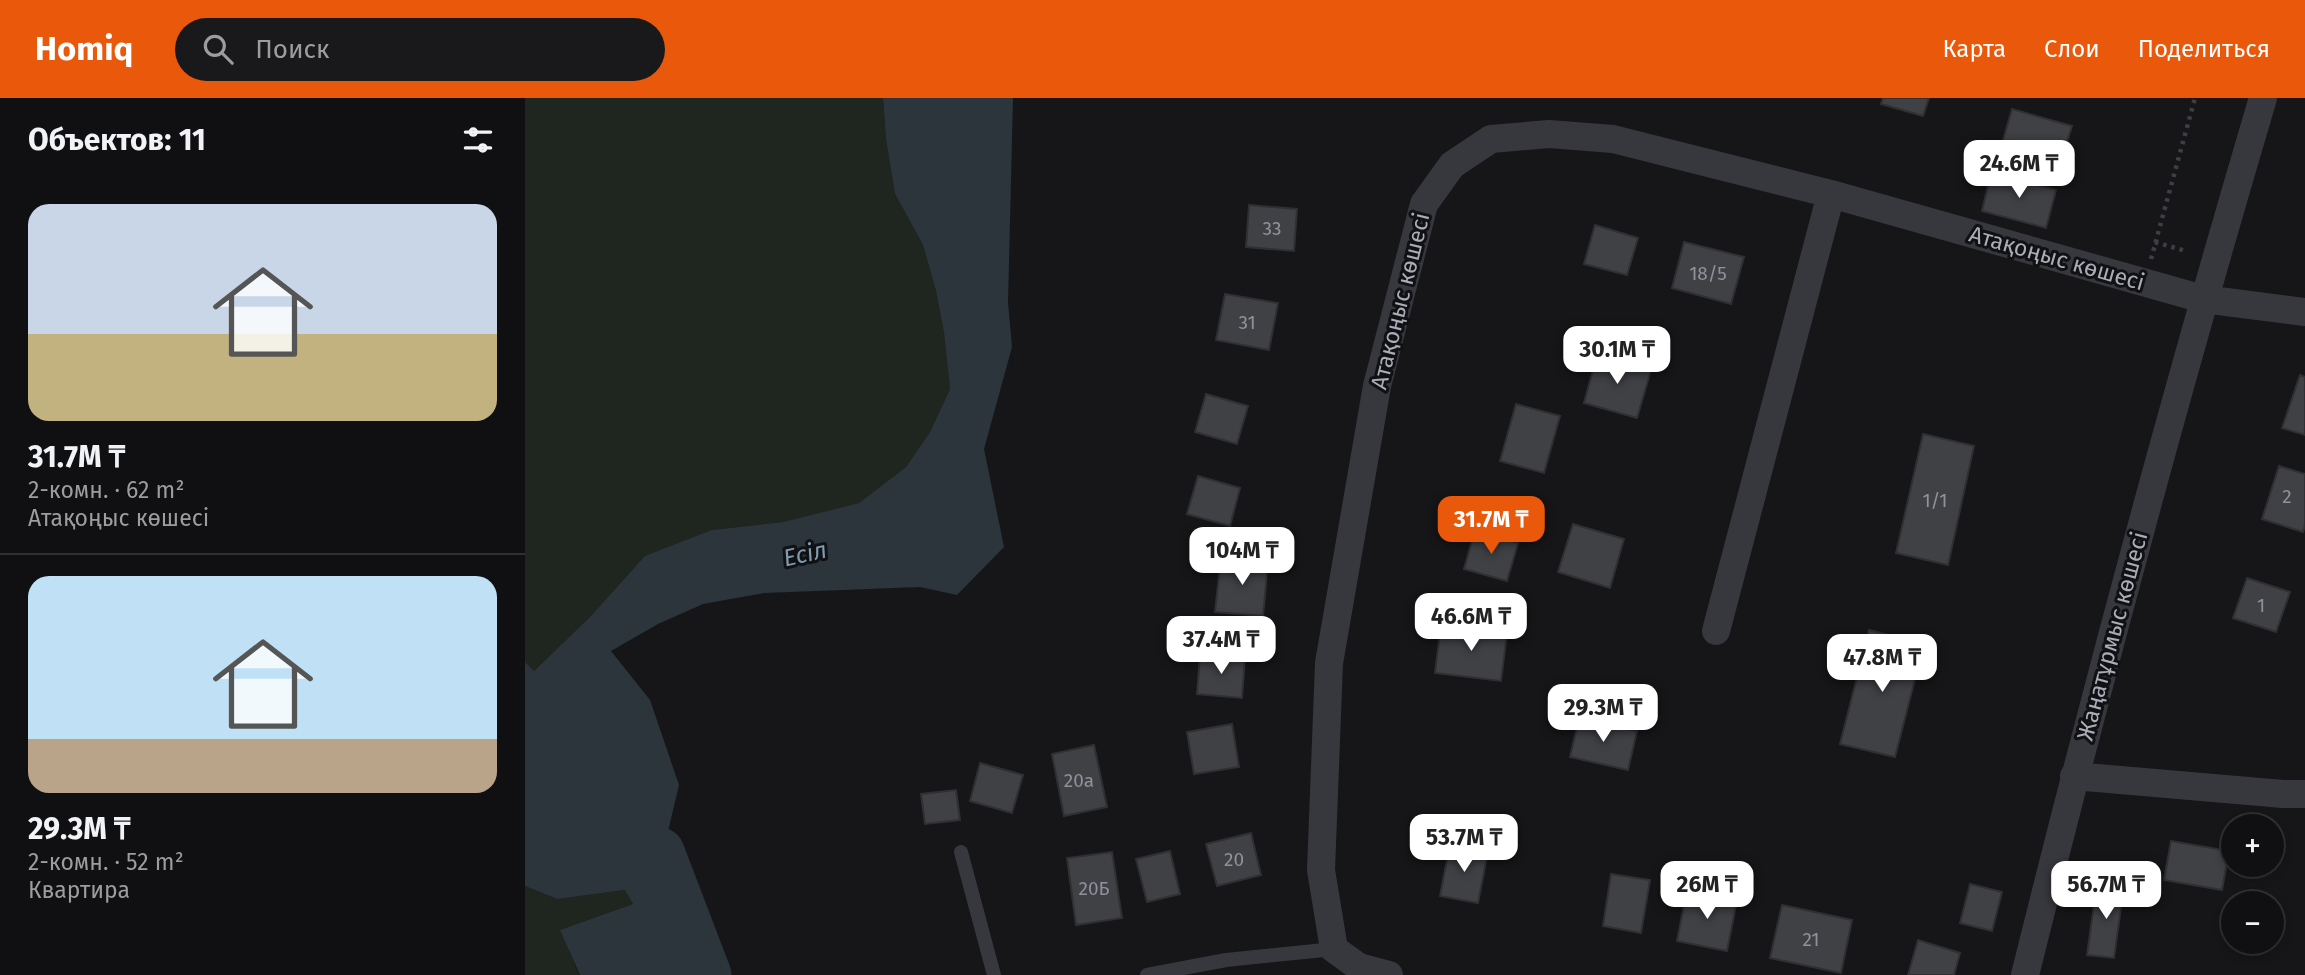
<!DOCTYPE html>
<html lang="ru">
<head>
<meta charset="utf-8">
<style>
	body { margin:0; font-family:"Fira Sans",sans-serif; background:#19191b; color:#f1f3f6; height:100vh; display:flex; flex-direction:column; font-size:26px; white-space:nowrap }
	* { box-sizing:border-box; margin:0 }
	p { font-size:23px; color:#9c9d9f }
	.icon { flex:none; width:38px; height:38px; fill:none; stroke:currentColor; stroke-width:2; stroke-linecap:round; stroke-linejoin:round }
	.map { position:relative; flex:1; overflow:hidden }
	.panel { display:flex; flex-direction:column; background:#101012; width:525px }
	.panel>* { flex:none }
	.controls { position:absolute; left:1696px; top:716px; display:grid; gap:14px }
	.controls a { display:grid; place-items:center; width:63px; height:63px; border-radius:50%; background:#101012; box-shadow:0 4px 10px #0003,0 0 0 2px #303032; font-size:35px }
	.price { position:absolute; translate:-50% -60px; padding:0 16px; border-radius:14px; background:#fff; color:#222; font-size:23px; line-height:46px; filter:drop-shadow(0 2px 4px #0008) }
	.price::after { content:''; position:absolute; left:50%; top:42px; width:21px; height:16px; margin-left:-10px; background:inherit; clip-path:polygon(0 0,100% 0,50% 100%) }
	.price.on { background:#ea580c; color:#fff }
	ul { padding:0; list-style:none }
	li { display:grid; align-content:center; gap:14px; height:371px; padding:0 28px }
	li+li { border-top:2px solid #303032 }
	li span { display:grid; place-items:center; height:217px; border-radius:21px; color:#555 }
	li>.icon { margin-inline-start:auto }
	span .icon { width:126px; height:126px; fill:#fffc; stroke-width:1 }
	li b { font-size:30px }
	h2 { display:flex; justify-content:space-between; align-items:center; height:84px; padding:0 28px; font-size:30px }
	header { display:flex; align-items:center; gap:42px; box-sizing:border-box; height:98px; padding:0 35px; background:#ea580c; color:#fff }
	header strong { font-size:33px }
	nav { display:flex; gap:38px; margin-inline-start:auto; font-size:24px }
	.search { width:490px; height:63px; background:#19191b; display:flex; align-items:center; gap:18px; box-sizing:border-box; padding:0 24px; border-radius:38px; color:#9c9d9f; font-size:26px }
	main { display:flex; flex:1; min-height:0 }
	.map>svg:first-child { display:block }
</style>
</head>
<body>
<header>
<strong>Homiq</strong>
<div class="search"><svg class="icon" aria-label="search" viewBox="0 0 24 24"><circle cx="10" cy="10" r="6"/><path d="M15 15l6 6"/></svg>Поиск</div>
<nav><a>Карта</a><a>Слои</a><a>Поделиться</a></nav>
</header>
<main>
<section class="panel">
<h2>Объектов: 11<svg class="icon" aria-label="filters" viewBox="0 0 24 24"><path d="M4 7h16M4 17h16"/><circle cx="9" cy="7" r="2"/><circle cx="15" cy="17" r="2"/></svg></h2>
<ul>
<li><span style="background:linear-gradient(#c9d6e8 60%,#c2b280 0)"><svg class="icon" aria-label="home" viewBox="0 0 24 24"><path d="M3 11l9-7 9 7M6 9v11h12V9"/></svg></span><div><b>31.7M ₸</b><p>2-комн. · 62 m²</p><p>Атақоңыс көшесі</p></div></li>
<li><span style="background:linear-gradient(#bfe0f5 75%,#b9a48a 0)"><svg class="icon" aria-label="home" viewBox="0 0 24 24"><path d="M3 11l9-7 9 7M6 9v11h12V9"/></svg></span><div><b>29.3M ₸</b><p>2-комн. · 52 m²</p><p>Квартира</p></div></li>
</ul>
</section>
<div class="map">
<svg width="1780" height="877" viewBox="0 0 1780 877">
	<rect width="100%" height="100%" fill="#161618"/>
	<path fill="#1e261f" d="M0 0H358L361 41 370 96 398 147 411 193 419 235 425 291 405 334 381 369 334 405 258 424 187 432 67 517 9 573 0 564Z
		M0 788 32 801 100 792 108 806 36 832 54 877H0Z"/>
	<path fill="#2c353c" d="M358 0H488L483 205 487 249 459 351 479 449 432 497 395 489 239 495 178 506 133 526 86 553 125 602 154 687 140 746 156 811 182 877H55L35 832 108 806 100 792 32 801 0 788V564L9 573 67 517 120 458 187 432 258 424 334 405 381 369 405 334 425 291 419 235 411 193 398 147 370 96 361 41Z"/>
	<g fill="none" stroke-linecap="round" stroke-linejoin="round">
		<path stroke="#2c353c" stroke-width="49" d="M135 754 182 877"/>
	</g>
	<path fill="#404145" stroke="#303034" stroke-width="2" d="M1358 0H1404L1398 18 1356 6Z
		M1487 11 1547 28 1534 70 1475 53Z
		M1466 75 1531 92 1521 130 1457 113Z
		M724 107 772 111 769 153 721 149Z
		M1070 127 1113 140 1102 177 1059 166Z
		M1159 144 1219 159 1206 206 1147 190Z
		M700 196 753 205 744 252 691 242Z
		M1072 257 1126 272 1112 320 1059 305Z
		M1775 277 1780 279V337L1757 330Z
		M681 296 723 308 712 346 670 334Z
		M991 306 1035 318 1019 375 975 363Z
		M1398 336 1449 348 1423 467 1371 455Z
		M1754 368 1780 376V427L1778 434 1737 421Z
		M673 378 715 390 705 428 662 416Z
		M1048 426 1099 441 1085 490 1033 474Z
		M950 432 993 445 982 483 939 471Z
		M696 459 743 464 738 518 690 514Z
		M1722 480 1765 494 1751 534 1708 520Z
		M916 527 982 535 976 583 910 575Z
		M1344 532 1399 546 1370 659 1315 646Z
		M675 557 720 560 717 600 672 596Z
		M1054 620 1112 633 1103 672 1045 659Z
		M707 626 714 669 669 676 662 634Z
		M569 647 582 709 539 718 527 656Z
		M455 665 498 677 487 715 445 703Z
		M431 692 435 722 400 726 396 696Z
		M726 735 736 777 692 788 681 746Z
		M1646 743 1704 753 1697 792 1639 782Z
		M925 746 963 753 953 805 915 798Z
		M645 753 655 796 622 804 611 761Z
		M587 754 597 820 551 827 542 760Z
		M1086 776 1125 782 1116 835 1078 828Z
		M1572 785 1599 788 1589 860 1562 857Z
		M1445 786 1477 794 1467 833 1435 825Z
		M1162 792 1212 802 1202 853 1152 843Z
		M1257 807 1327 822 1316 875 1245 860Z
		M1393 842 1435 855 1429 877H1383Z"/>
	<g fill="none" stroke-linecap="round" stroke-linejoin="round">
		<path stroke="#3d3f44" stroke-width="4.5" stroke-dasharray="3.5 5" stroke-linecap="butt" d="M1630 144 1661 153
			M1626 161 1670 0"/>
		<path stroke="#37383d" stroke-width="14" d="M436 754 469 877
			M622 877 701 862 809 851"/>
		<path stroke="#37383d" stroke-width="28" d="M1191 533 1306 96
			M1549 678 1758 696H1780
			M864 877 834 869 809 851 796 772 804 565 852 288 899 106 927 67 966 41 1024 36 1088 41 1306 96 1678 201 1780 214
			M1500 877C1573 583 1652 290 1738 0"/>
	</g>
	<g text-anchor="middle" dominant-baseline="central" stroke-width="6" stroke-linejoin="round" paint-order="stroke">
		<g font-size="19" fill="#8e929b">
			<text x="747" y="130">33</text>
			<text x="1183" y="175">18/5</text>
			<text x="722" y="224">31</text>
			<text x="1762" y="398">2</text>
			<text x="1410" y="402">1/1</text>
			<text x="1736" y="507">1</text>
			<text x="554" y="682">20а</text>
			<text x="709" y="761">20</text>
			<text x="569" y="790">20Б</text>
			<text x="1286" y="841">21</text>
		</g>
		<g font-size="23" fill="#a8adb8" stroke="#111113">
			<text transform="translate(1532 160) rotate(16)">Атақоңыс көшесі</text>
			<text transform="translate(875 203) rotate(-76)">Атақоңыс көшесі</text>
			<text transform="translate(1587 538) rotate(-75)">Жаңатұрмыс көшесі</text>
		</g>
		<g font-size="24" font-style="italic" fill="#7f9bb3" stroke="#111113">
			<text transform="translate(280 456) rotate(-12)">Есіл</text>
		</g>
	</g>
</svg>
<div class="controls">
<a>+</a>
<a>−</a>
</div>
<b class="price" style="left:1494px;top:102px">24.6M ₸</b>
<b class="price" style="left:1092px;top:288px">30.1M ₸</b>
<b class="price on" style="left:966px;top:458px">31.7M ₸</b>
<b class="price" style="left:717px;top:489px">104M ₸</b>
<b class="price" style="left:946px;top:555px">46.6M ₸</b>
<b class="price" style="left:696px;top:578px">37.4M ₸</b>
<b class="price" style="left:1357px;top:596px">47.8M ₸</b>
<b class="price" style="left:1078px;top:646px">29.3M ₸</b>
<b class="price" style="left:939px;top:776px">53.7M ₸</b>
<b class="price" style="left:1182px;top:823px">26M ₸</b>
<b class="price" style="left:1581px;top:823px">56.7M ₸</b>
</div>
</main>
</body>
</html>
